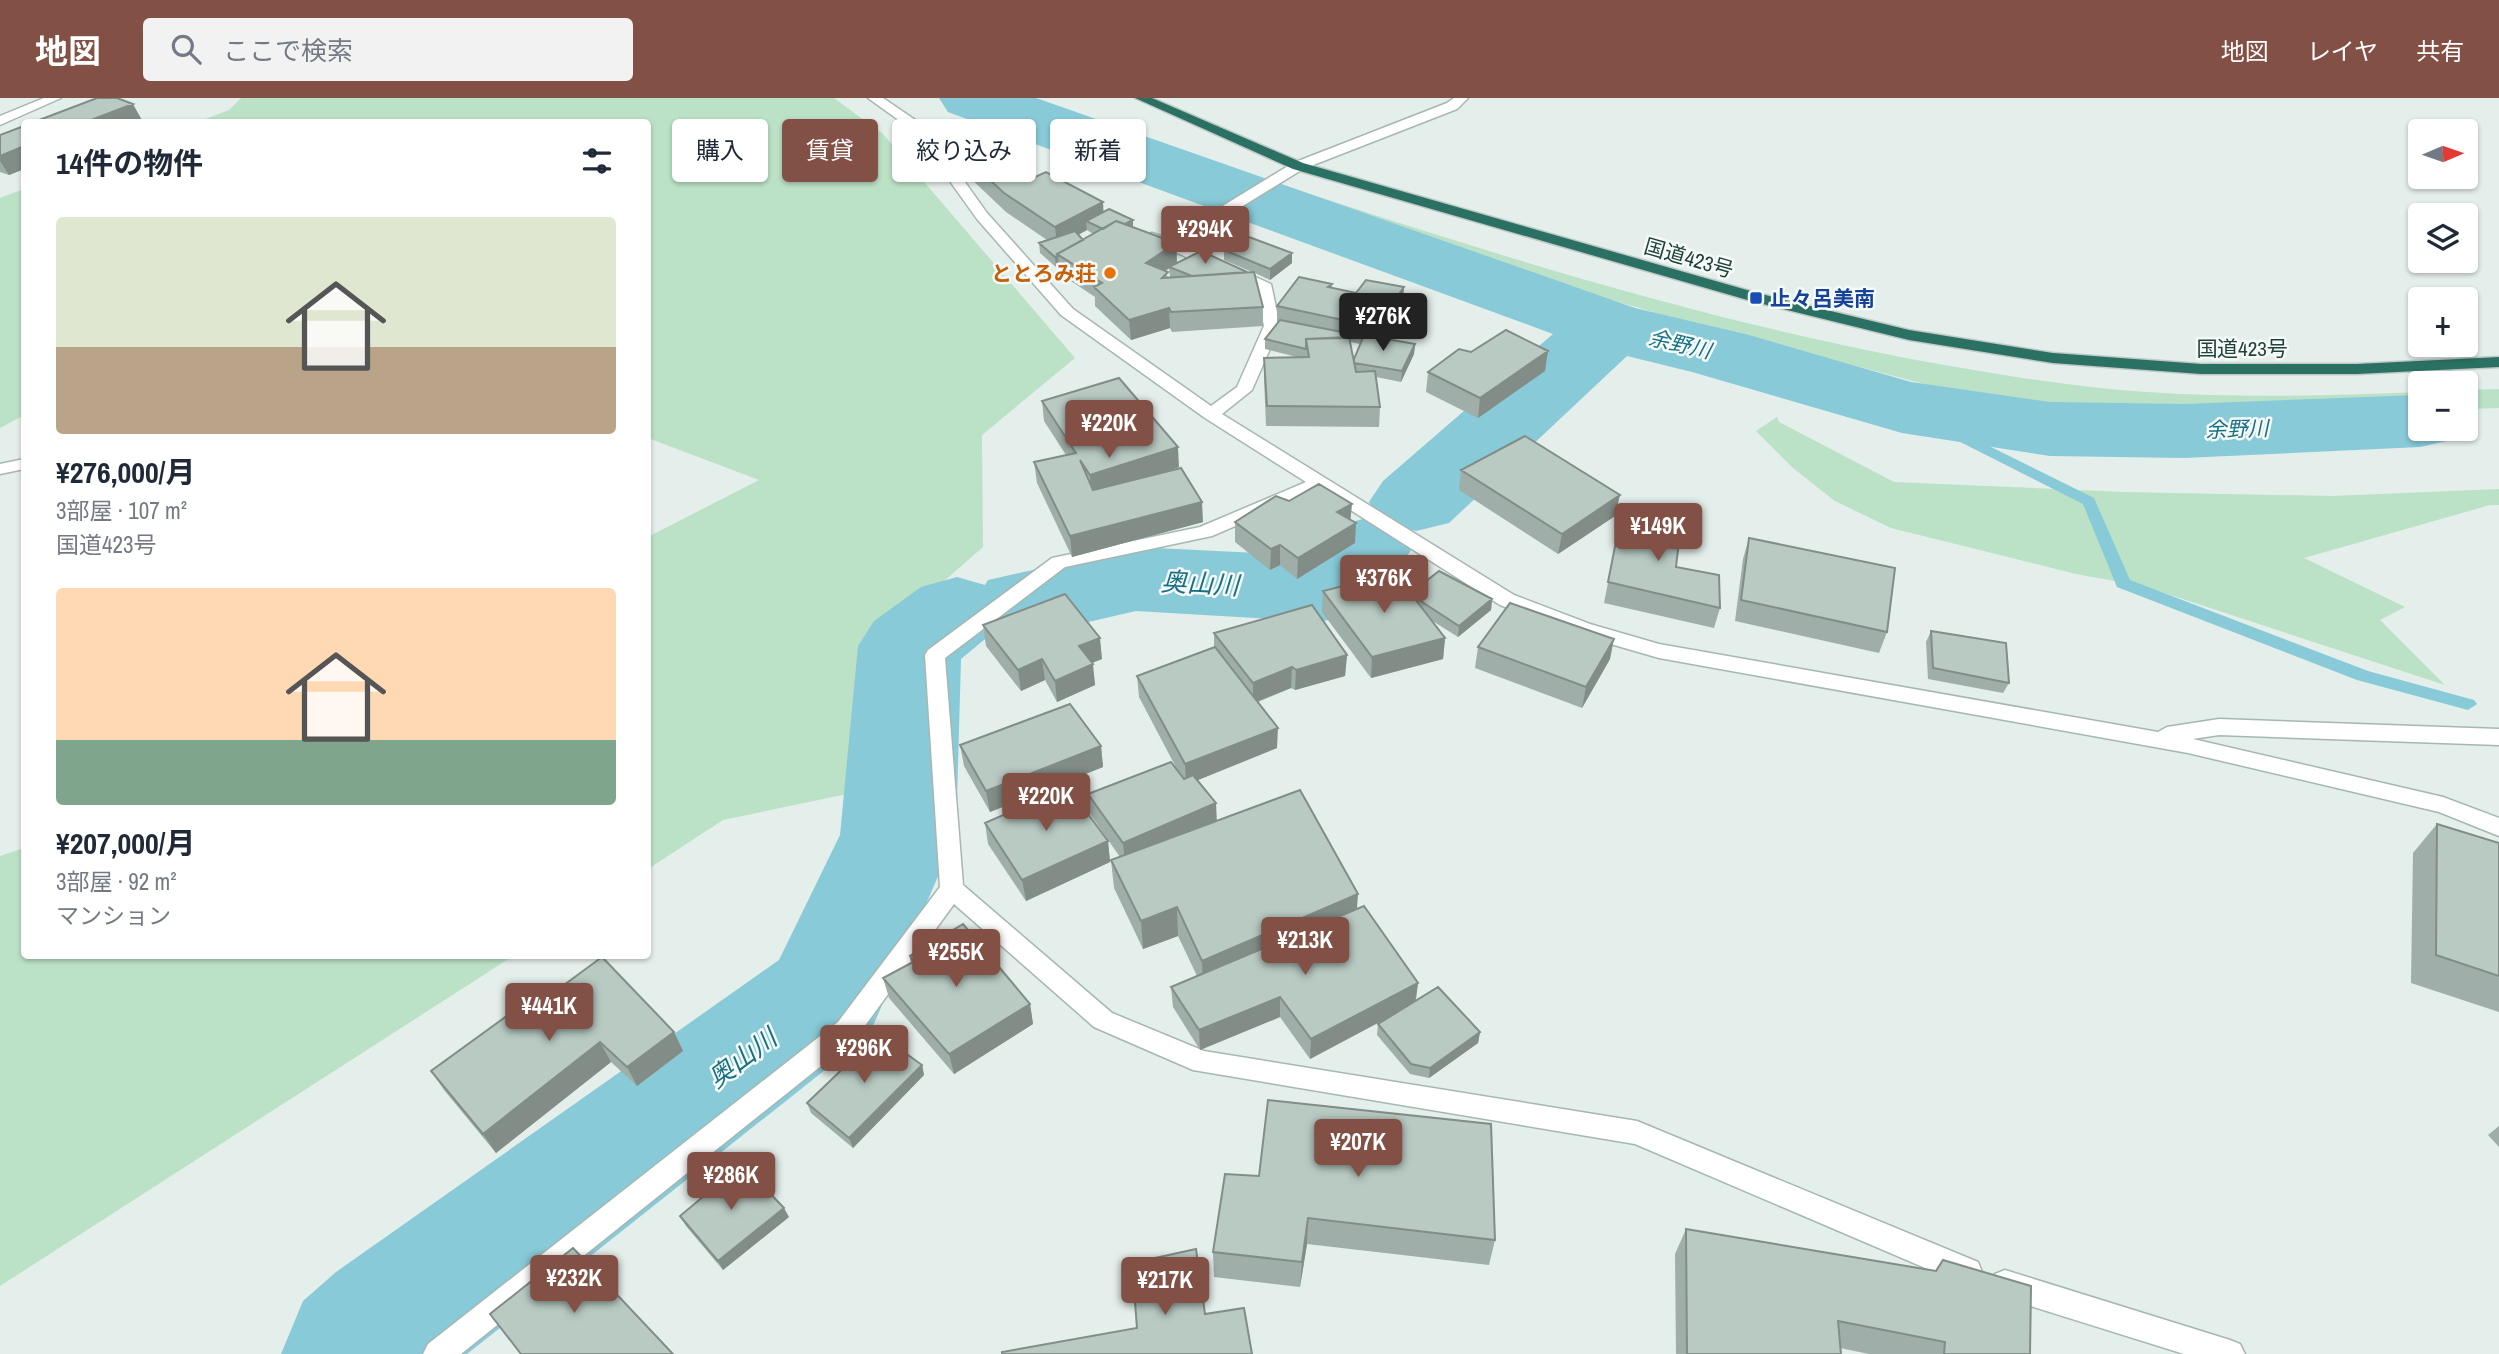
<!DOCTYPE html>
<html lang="ja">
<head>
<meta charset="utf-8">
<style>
	body { margin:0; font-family:"Archivo Narrow","Noto Sans JP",sans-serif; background:#f2f2f3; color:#1f2937; height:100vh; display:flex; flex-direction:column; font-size:26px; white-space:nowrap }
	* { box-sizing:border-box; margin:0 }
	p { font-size:23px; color:#747a83 }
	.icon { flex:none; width:38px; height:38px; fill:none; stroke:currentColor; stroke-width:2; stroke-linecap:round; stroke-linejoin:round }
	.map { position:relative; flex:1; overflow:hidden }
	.side { position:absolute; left:21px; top:21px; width:630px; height:840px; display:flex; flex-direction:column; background:#fff; border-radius:7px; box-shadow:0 2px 5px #0004 }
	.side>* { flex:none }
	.guide { position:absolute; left:672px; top:21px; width:665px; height:63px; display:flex; gap:14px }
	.needle { width:46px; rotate:88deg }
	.tools { position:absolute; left:2408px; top:21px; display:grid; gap:14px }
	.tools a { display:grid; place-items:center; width:70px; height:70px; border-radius:7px; background:#fff; box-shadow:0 2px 5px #0004; font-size:35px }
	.price { position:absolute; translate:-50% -60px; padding:0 16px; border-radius:7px; background:#825044; color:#fff; font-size:23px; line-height:46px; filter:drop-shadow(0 2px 4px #0008) }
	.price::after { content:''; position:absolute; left:50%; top:42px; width:21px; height:16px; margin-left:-10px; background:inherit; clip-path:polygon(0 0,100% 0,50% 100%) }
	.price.active { background:#222; color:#fff }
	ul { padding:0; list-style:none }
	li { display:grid; align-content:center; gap:14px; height:371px; padding:0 35px }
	li span { display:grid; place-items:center; height:217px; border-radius:7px; color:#555 }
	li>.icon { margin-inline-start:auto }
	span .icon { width:126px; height:126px; fill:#fffc; stroke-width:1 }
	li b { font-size:30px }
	h2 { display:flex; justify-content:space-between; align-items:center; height:84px; padding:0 35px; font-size:30px }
	.chip { padding:0 24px; border-radius:7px; background:#fff; box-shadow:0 2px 5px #0004; font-size:24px; line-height:63px }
	.chip.active { background:#825044; color:#fff }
	header { display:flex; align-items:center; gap:42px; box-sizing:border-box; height:98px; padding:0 35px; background:#825044; color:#fff }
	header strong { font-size:33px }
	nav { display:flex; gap:38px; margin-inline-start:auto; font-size:24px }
	.search { width:490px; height:63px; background:#f2f2f3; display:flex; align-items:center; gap:18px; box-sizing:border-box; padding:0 24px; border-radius:7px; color:#747a83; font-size:26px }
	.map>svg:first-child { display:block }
</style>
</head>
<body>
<header>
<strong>地図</strong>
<div class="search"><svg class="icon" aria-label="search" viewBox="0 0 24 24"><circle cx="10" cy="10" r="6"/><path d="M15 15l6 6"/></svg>ここで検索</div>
<nav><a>地図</a><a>レイヤ</a><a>共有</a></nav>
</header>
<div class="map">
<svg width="2499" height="1256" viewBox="0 0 2499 1256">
	<rect width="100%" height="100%" fill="#e4eeea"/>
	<path fill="#bbe1c6" d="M241 0H834L883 36 1075 260 982 337 983 449 872 546 852 695 723 722 648 771V439L759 382 648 340V24H198L229 12Z
		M1286 88C1504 160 1723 228 1950 268 2014 279 2081 290 2146 294 2237 300 2330 298 2420 294V312L2079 317 1958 295 1656 215 1497 168 1303 116 1262 102Z
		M24 91V317L0 330V100Z
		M2499 291V310L2466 311V292Z
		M1777 319 1779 324 1894 384 2124 394 2332 398 2499 391V407H2490L2304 460 2405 509 2380 522 2445 587 2143 488 2076 476 1891 430 1835 403 1793 370 1756 333Z
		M24 750V858H513L0 1188V758Z"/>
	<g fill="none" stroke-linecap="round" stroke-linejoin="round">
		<path fill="#88cad7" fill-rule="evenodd" d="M1902 305 2094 400 2130 482 2368 573 2474 602 2477 606 2468 612 2357 582 2117 489 2083 406 1897 312 1895 309Z"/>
		<path fill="#88cad7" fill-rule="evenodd" d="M939 0H1036L1635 210 1749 237 1911 284 2050 304 2184 306 2420 297V331H2459L2451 342 2420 349 2184 360 2050 358 1902 335 1692 274 1627 258 1449 425 1416 433 1383 425 1369 404 1383 383 1553 236 948 14Z
			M1363 421 1397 430 1411 452 1397 474 1356 514 1321 524 1136 513 1023 539 996 532 961 561 956 737 869 937 467 1256H281L303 1203 336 1174 779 862 840 737 858 548 874 523 921 489 957 479 985 487 988 482 1136 449 1298 457 1329 430Z"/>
		<defs>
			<path id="minor" d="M44 0H61L0 27V18Z
				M868 0H883L924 28 1002 63V69H992L935 42 987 115 1073 211 1211 308 1237 289 1264 228 1256 189 1147 142 1145 139 1147 136 1152 135 1169 141 1293 65 1447 5 1454 0H1468L1457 11 1303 71 1181 146 1271 186 1280 228 1252 292 1222 316 1514 497 1590 526 1659 546 2158 634 2167 629 2219 621 2499 631V647L2219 637 2193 641 2443 699 2499 720V738L2439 714 2188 655 1659 560 1576 536 1500 507 1319 392 1212 438 1065 469 945 560 963 787 1112 915 1204 953 1637 1023 1978 1164 1982 1174 1978 1184 1968 1187 1958 1184 1635 1046 1193 972 1094 929 954 806 856 940 461 1256H423L428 1246 838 924 940 789 925 557 928 552 1052 460 1200 429 1306 384 1205 320 1061 217 977 121 914 33Z
				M24 361V371L0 376V366Z
				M2005 1172 2230 1242 2240 1246 2245 1256H2184L2005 1200 1995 1196 1991 1186 1995 1176Z"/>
			<path id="highway" d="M1135 0H1152L1303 65 1761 196 1909 232 2053 255 2201 266H2357L2499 259V269L2357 276H2201L2053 265 1909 242 1751 203 1293 71Z"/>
		</defs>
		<use href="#minor" stroke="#a6b7b2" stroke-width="3"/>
		<use href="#highway" stroke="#c1cac8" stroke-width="3"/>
		<use href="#minor" fill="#fff" fill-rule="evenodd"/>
		<use href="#highway" fill="#2b7163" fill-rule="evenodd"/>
	</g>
	<path fill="#9faea8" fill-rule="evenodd" d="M24 28V71L9 77 0 74V37Z
		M963 57 1007 63 1033 80 1103 114 1133 122V130L1176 145 1177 165 1247 174H1252L1224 162V152L1292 155V165L1270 182 1255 175 1263 209V228L1172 234 1170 230 1131 242 1095 208V199L1059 175V168L1056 169 1040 155 1039 145 1047 142 1006 114 966 76ZM1087 132 1093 136 1083 142 1078 137ZM1169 170 1170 179 1171 180H1168L1165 173Z
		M1332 186V190L1356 195 1404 189 1402 209 1381 240 1415 246 1414 256 1401 284 1376 279 1380 309 1379 329 1266 328 1264 280V260L1297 259 1265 251V241L1277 225V208ZM1350 244 1360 246 1354 261Z
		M1471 254 1545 273 1478 320 1426 294 1428 274Z
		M1042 303 1179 369 1158 376 1203 424 1072 459 1037 385 1034 364 1066 357 1044 323Z
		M1461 372 1615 418 1558 456 1459 392Z
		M1289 403 1351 422 1355 445 1297 481 1280 467 1270 472 1235 444V424Z
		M1621 418 1720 510 1714 530 1604 505Z
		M1749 440 1887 534 1879 555 1735 523 1743 461Z
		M1323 493 1492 501 1491 512 1458 539 1431 522 1445 540 1443 561 1371 580 1322 514Z
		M983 527 1102 561 1092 565 1095 587 1057 604 1045 582 1021 593 986 548Z
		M1931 533 2009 585 2003 595 1928 581 1926 544Z
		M1214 535 1347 557 1345 578 1295 592 1291 590 1258 604 1277 650 1197 682 1217 723 1357 811 1418 885 1416 903 1480 934 1478 945 1429 980 1410 976 1377 937 1378 926 1395 916 1310 961 1280 919 1200 952 1173 909 1171 889 1197 878 1178 838 1143 851 1114 790 1111 762 1120 759 1090 716 1088 696 1179 675 1139 599 1137 578 1214 549Z
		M1478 549 1610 561 1582 610 1475 570Z
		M960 647 1101 648 1103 669 990 714 964 668Z
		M985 725 1108 743 1110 764 1026 803 988 746Z
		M2437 726 2499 745V914L2411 885 2413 755Z
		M910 858 1030 906 1033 926 954 976 889 900 883 880 911 865Z
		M553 895 674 934 683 953 637 988 611 964 496 1055 444 992 431 973Z
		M922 967 924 977 853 1050 811 1015 807 1005Z
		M2499 1028V1049L2488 1037Z
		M1225 1076 1495 1142 1489 1167 1307 1146 1300 1189 1214 1179 1213 1154Z
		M680 1118 789 1119 723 1172 686 1128Z
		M1686 1131 1935 1173 1943 1162 2030 1256H1869L1840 1250 1841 1256H1676L1675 1156Z"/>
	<path fill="#828d88" d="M133 6 143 24H86Z
		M24 48V71L9 77 0 63V58Z
		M1103 104 1104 123H1086L1087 132 1057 148 1055 129Z
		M1133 122V132L1111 134Z
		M1176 145 1177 165 1147 185 1146 165Z
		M1292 155V165L1270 182V171Z
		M1058 158 1059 168 1056 169 1055 159Z
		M1404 189 1402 209 1375 249 1376 229Z
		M1169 210 1170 230 1131 242 1129 222Z
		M1415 246 1414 256 1401 284 1402 273Z
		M1548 253 1545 273 1478 320 1480 300Z
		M1178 349 1179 369 1091 398 1090 377Z
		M1620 397 1615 418 1558 456 1562 436Z
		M1202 404 1203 424 1072 459 1070 438Z
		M1352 406 1350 427 1337 414Z
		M1356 425 1355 445 1297 481 1298 460Z
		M1280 447V467L1270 472 1271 451Z
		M1492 501 1491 512 1458 539 1459 528Z
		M1100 540 1102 561 1081 569 1079 548Z
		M1445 540 1443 561 1371 580 1372 559Z
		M1614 541 1610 561 1582 610 1586 589Z
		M1347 557 1345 578 1295 592 1296 572Z
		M1042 561 1045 582 1021 593 1018 572Z
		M1093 566 1095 587 1057 604 1055 583Z
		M1292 569 1291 590 1253 605V585Z
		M1278 630 1277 650 1186 687 1185 666Z
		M1101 648 1103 669 990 714 986 693Z
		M1216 705 1217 726 1125 765 1123 745Z
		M1108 743 1110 764 1026 803 1022 782Z
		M1358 796 1356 824 1203 891 1202 863Z
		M1177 809 1178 838 1143 851 1141 823Z
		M1418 885 1415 905 1310 961 1311 941Z
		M1280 899V919L1200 952 1199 932Z
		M1030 906 1033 926 954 976 949 956Z
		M674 934 683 953 637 988 627 969Z
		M1480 934 1478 945 1429 980 1430 970Z
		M600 944 611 964 496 1055 483 1036Z
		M922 967 924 977 853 1050 849 1040Z
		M784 1110 789 1119 723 1172 718 1163Z
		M1308 1120 1307 1146 1300 1189 1302 1164Z"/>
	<path fill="#b9cac3" stroke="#828d88" stroke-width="2" d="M97 0H117L133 6 86 24H34Z
		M24 28V48L0 58V37Z
		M989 48 1007 63 1016 62 1033 80 1046 74 1103 104 1055 129 1004 95 963 57Z
		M1109 111 1133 122 1125 126 1116 123 1103 131 1086 123Z
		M1116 123 1176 145 1146 165 1168 174 1162 180 1254 174 1263 209 1171 214 1169 210 1129 222 1094 189 1102 185 1057 156Z
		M1075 133 1083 142 1057 156 1058 158 1055 159 1039 145Z
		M1249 139 1292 155 1270 171 1224 152Z
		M1201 153 1247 174 1192 178 1169 169Z
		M1299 179 1332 186 1328 189 1356 195 1366 182 1404 189 1376 229 1277 208Z
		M1280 222 1347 235 1345 240 1306 241V251L1265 241Z
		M1506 232 1548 253 1480 300 1428 274 1459 251 1471 254Z
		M1364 237 1415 246 1402 273 1354 265V261Z
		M1349 239 1356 274 1375 273 1380 309 1267 308 1264 260 1309 259 1306 241Z
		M1119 280 1178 349 1090 377 1080 362 1093 392 1181 370 1202 404 1070 438 1034 364 1076 355 1042 303Z
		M1525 338 1620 397 1562 436 1461 372Z
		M1319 386 1352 406 1337 414 1356 425 1298 460 1280 447 1271 451 1235 424 1276 398 1289 403Z
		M1621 418 1681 426 1676 469 1719 477 1720 510 1608 484Z
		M1749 440 1895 470 1887 534 1741 502Z
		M1439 473 1492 501 1459 528 1413 498 1411 495Z
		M1395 475 1445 540 1372 559 1323 493Z
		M1065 496 1100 540 1079 548 1093 566 1055 583 1042 561 1018 572 983 527Z
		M1510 505 1614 541 1586 589 1478 549Z
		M1312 507 1347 557 1296 572 1292 569 1253 585 1214 535Z
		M1931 533 2006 545 2009 585 1933 570Z
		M1215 549 1278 630 1185 666 1137 578Z
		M1070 606 1101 648 986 693 960 647Z
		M1171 664 1184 681 1193 677 1216 705 1123 745 1088 696Z
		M1068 689 1108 743 1022 782 985 725Z
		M1300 692 1358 796 1202 863 1177 809 1141 823 1111 762Z
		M2437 726 2499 745V878L2436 857Z
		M1364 808 1418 885 1311 941 1280 899 1199 932 1171 889Z
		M963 826 1030 906 949 956 883 880 913 864 910 858Z
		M602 859 674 934 627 969 600 944 483 1036 431 973 548 888 553 895Z
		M1438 889 1480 934 1430 970 1411 966 1378 926Z
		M879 936 922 967 849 1040 807 1005Z
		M1268 1002 1491 1026 1495 1142 1308 1120 1302 1164 1213 1154 1225 1076 1259 1078Z
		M742 1066 784 1110 718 1163 680 1118Z
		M1686 1131 1936 1173 1943 1162 2031 1188 2030 1256H1944L1945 1244 1838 1223 1841 1256H1687Z
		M573 1150 673 1256H521L490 1216Z
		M1196 1151 1205 1216 1244 1210 1252 1256H1002V1254L1137 1230 1132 1165Z"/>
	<circle fill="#e8710a" stroke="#f5faf8" stroke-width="2.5" cx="1110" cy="175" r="7"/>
	<rect fill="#1a4fb4" stroke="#f5faf8" stroke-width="2.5" x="1749" y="193" width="14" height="14" rx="3.5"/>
	<g text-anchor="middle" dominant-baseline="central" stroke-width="5" stroke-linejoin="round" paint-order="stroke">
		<g font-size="21" fill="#21423a" stroke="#f5faf8">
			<text transform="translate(1689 160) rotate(16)">国道423号</text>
			<text x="2242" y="250">国道423号</text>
		</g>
		<g font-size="21" font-weight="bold" fill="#c56008" stroke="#f5faf8" text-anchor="end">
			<text x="1096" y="175">ととろみ荘</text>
		</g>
		<g font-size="21" font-weight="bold" fill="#164399" stroke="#f5faf8" text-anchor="start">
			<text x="1770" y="200">止々呂美南</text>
		</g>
		<g font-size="21" font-style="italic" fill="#167083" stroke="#f5faf8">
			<text transform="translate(1680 246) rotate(13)">余野川</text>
			<text transform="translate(2237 331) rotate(-2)">余野川</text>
		</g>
		<g font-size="26" font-style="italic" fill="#167083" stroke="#f5faf8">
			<text transform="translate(1200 485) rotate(3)">奥山川</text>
			<text transform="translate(742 960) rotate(-37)">奥山川</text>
		</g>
	</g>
</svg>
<div class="tools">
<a><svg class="needle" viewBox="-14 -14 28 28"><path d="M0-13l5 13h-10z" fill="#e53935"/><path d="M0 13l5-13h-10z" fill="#747a83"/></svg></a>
<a><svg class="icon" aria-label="layers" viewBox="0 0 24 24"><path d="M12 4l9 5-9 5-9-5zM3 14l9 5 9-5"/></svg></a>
<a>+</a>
<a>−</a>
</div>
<b class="price" style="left:1205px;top:168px">¥294K</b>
<b class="price active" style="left:1383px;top:255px">¥276K</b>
<b class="price" style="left:1109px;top:362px">¥220K</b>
<b class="price" style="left:1658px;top:465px">¥149K</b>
<b class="price" style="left:1384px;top:517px">¥376K</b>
<b class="price" style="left:1046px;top:735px">¥220K</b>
<b class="price" style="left:1305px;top:879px">¥213K</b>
<b class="price" style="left:956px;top:891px">¥255K</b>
<b class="price" style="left:549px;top:945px">¥441K</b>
<b class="price" style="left:864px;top:987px">¥296K</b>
<b class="price" style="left:1358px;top:1081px">¥207K</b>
<b class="price" style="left:731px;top:1114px">¥286K</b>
<b class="price" style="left:574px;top:1217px">¥232K</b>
<b class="price" style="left:1165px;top:1219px">¥217K</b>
<div class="guide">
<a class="chip">購入</a>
<a class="chip active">賃貸</a>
<a class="chip">絞り込み</a>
<a class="chip">新着</a>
</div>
<section class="side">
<h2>14件の物件<svg class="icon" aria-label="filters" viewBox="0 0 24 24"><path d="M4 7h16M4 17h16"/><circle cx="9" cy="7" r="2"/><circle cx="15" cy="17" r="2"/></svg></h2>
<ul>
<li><span style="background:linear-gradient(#dfe7d0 60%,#b9a48a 0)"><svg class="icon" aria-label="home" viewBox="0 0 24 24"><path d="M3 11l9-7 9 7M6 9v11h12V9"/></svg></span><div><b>¥276,000/月</b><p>3部屋 · 107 m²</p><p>国道423号</p></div></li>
<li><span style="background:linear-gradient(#ffd9b3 70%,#7fa58c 0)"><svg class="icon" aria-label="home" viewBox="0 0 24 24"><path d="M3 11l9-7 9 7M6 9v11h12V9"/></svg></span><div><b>¥207,000/月</b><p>3部屋 · 92 m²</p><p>マンション</p></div></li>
</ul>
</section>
</div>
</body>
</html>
